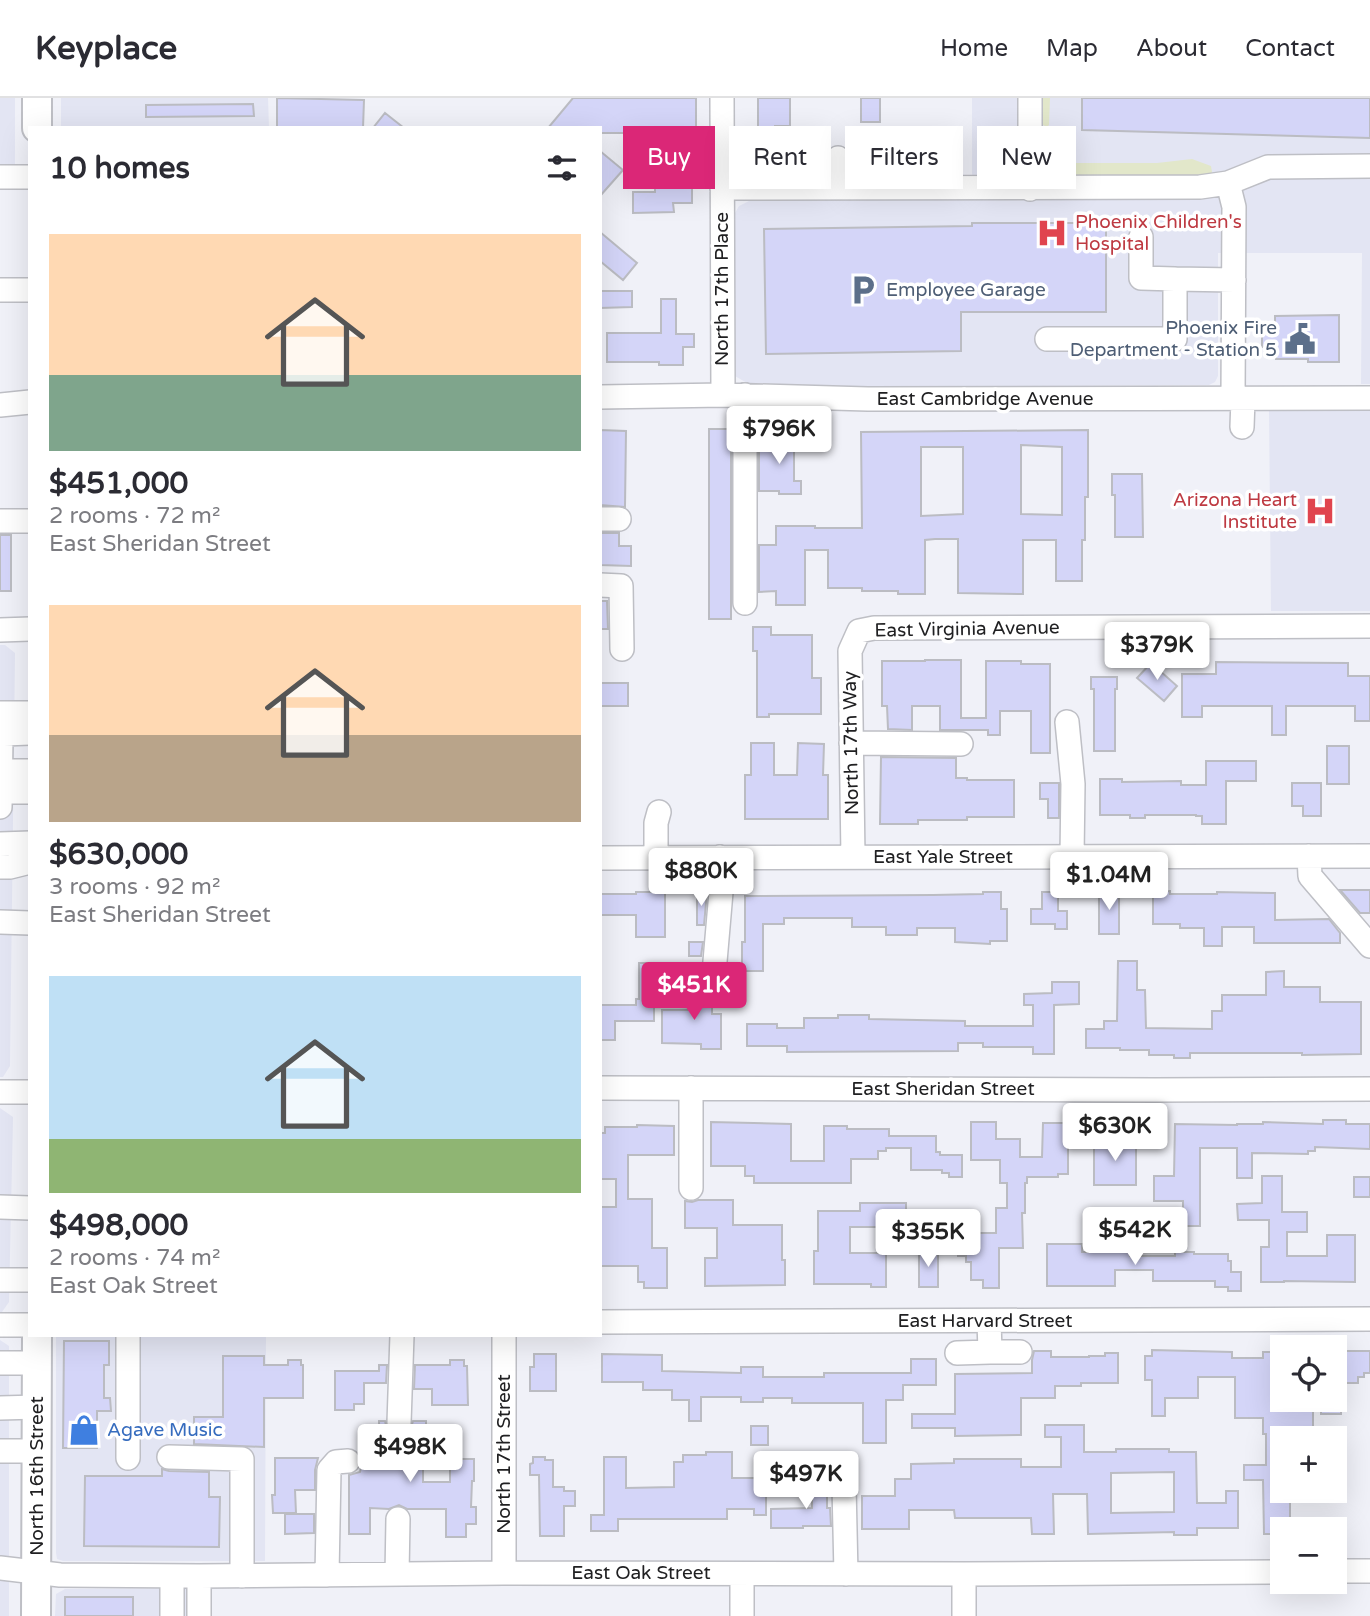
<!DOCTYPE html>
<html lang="en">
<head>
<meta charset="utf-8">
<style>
	body { margin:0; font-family:"Varela Round",sans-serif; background:#f7f7f7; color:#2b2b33; height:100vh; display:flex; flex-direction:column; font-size:26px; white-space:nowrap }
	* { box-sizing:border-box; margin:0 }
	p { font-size:23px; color:#7c7c81 }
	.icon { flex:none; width:38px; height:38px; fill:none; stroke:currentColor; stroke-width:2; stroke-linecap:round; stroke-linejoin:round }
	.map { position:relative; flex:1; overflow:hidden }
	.sheet { position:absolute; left:28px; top:28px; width:574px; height:1211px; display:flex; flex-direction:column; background:#fff; border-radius:0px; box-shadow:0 7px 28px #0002 }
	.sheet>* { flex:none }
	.banner { position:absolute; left:623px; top:28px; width:640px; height:63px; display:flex; gap:14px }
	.tools { position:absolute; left:1270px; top:1237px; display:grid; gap:14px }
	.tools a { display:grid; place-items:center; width:77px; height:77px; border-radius:0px; background:#fff; box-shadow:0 7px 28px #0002; font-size:35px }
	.price { position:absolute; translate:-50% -60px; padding:0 16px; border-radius:7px; background:#fff; color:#222; font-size:23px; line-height:46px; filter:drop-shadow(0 2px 4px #0008) }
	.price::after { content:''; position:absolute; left:50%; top:42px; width:21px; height:16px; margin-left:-10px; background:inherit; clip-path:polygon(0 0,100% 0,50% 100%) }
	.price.selected { background:#db2777; color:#fff }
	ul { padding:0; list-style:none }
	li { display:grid; align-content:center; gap:14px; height:371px; padding:0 21px }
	li span { display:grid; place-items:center; height:217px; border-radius:0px; color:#555 }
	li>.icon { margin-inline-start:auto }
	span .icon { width:126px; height:126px; fill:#fffc; stroke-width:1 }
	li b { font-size:30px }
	h2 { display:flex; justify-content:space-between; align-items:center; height:84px; padding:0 21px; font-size:30px }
	.pill { padding:0 24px; border-radius:0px; background:#fff; box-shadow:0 7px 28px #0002; font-size:24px; line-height:63px }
	.pill.selected { background:#db2777; color:#fff }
	header { display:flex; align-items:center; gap:42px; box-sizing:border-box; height:98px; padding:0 35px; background:#fff; border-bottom:2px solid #e1e1e2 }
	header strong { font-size:33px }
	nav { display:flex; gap:38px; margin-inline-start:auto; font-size:24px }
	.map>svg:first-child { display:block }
</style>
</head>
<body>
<header>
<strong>Keyplace</strong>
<nav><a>Home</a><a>Map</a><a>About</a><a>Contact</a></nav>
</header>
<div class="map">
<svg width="1370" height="1518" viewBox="0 0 1370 1518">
	<rect width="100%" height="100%" fill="#f0f1f8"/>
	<path fill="#e3e5f3" d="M0 0H15V68H0Z
		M61 0H268L269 30H61Z
		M972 0H1370V286H1361L1362 155H1218V278L1215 284 1209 287 874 289 747 285 735 278V115L739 108 749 103 972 101Z
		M1269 313H1370V513H1271Z
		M0 547H5L15 555 10 968 3 979H0Z
		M0 1010 13 1019 9 1204 2 1214H0Z
		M56 1237H266L265 1463H63L57 1461 56 1455Z
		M0 1242 9 1248V1518H0Z
		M198 1490V1518H55L56 1496 65 1491Z"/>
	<path fill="#e2e7ca" d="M1038 0H1050L1049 27 1047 29 1041 26Z
		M1192 61 1211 68 1212 74 1210 78 1044 79 1041 77 1039 68 1045 65H1157Z"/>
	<path fill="#d4d5f8" stroke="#bbbcc2" stroke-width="2" fill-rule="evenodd" d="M277 0 364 2 363 30H277Z
		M573 0H696V67H692V105H673L674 114 633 115V94H655V67H634V35H600V30H548Z
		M758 0H790V28H775V54H793V71L752 69V38H758Z
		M861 0H880V24H861Z
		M1082 0H1370V40L1082 32Z
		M253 6 254 18 146 19V7Z
		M385 15 404 30H373Z
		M600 53 623 72 600 98Z
		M972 125H1106V214H961V253L766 256 764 131 972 128Z
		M600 134 637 165 623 182 600 163Z
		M600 193H632V209L600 210Z
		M661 201H676V236H694V249H683V267H659V264H607V235H661Z
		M1339 217V264H1308V261H1276V248L1262 249V232H1275V218Z
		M709 331H731V521H709Z
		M600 332 626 333 625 409 600 407Z
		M1088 332V399H1085V442H1082V483H1056V442H1023V496L958 495V441H935L925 442V496H898V493H862V490H828V452H805V507H776V493L759 494V447H776V428H815V430H862L861 334ZM1021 347 1062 349V417L1021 416ZM921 349H963V416L921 418Z
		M780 336H801V348H794V383H801V396H779V393H759V347H780Z
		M1112 376H1142L1143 439H1115V397H1112Z
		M600 435H619V448H631V468L600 467Z
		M0 437H11V493H0Z
		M600 503H607L608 531H600Z
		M753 529H771V537H812V580H821V616H769V619H757V553H753Z
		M925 562H961V620H986V563H1021V566H1050V655H1031V613H1000V637H988V632H940V608H912V632L888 631 887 608H882V563H925Z
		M1216 564 1348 565V578H1370V623H1355V608H1286V637H1272V608H1202V619H1182V576H1216Z
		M1151 565 1177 588 1164 603 1137 580Z
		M1091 579H1117V591H1115V653H1094V591H1091Z
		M600 585H628V608H600Z
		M751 645H774V677H797L798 645 824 646 823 677H828V721H745V677H751Z
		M1327 648H1349V686H1327Z
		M881 659 956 660V680H967V682H1014V719H967V722H918V726H880Z
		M1206 663H1256V683H1226V726H1202V718H1196V717H1145V720H1130V717H1100V681H1122V684L1181 683V687H1206Z
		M1040 685H1059V720H1048V701H1040Z
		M1292 685H1321V718H1303V708H1292Z
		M1340 792H1370V815H1360Z
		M1099 793H1119V836H1099Z
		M1153 793H1170V796H1217V794L1275 795V822L1329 821 1340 835V845H1254V829H1222V848H1204V830H1180V826H1153Z
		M636 794H665V839H636V817H600V796H636Z
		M697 794H707L704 827H697Z
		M983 794H1001V811H1007V843H990V846L955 844V830H917V837H886V829H852V820H784V826H763V873H742V844H745V798L933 797 983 796Z
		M1042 794H1058V813H1067V831H1055V826H1031V811H1042Z
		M689 844H703L701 858H689Z
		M1118 863H1137V892H1145L1146 930 1212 931V913H1222V897H1266V874L1284 873V889H1320V904H1361V956L1302 957V955H1190V960H1174V957H1149V952H1120V950H1086V931H1104V923H1117Z
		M639 865H683V887H654V923H615V942H600V907H636V901H639Z
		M1052 884H1079V906L1054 907V956H1033V949H983V945H958V953L787 954V948H747V926H777V930H804V920H838V917H869V921L965 923V928H1033V907H1024V896L1052 895Z
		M690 889H712V916H721V951H701V946L662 945V912H690Z
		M1323 1022H1346V1026H1370V1051L1315 1049V1053H1308V1056L1252 1055V1080H1237V1050H1200V1128H1183V1103H1154V1078H1174L1175 1026 1237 1027V1026H1263V1024L1323 1026Z
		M711 1024 791 1026V1063H824V1028H847V1031H889V1038H936V1054H940V1057H962V1079H949V1075H942V1072H911V1050H886V1053H878V1061H851V1085H754V1078H745V1068H711Z
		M971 1024H996V1041H1020V1059H1042L1043 1025H1068V1076H1058V1079H1027V1085H1025V1115H1022L1023 1150H999V1190H983V1182H971V1164H966V1158H958V1135H996V1110H1007V1085H1000V1062H971Z
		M637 1027 674 1028V1057H628V1101H652V1150H667V1190H644V1184H638V1168H600V1109H616V1081H601L600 1035H605V1029H637Z
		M1094 1043H1136V1087H1094Z
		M1262 1078H1282V1114H1307V1134H1287V1158H1327V1137H1355V1184L1284 1183V1184H1261V1149H1269V1122H1238L1237 1106 1262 1105Z
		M1354 1079H1370V1099H1354Z
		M698 1102H733V1127H782V1162H785V1187L705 1188V1160H717V1130H685V1103L692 1104Z
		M860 1105H906V1126H897V1129H850V1155H886V1189H871V1186H814V1153H818V1113H860Z
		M1047 1146H1082V1154H1130V1158H1175V1154H1194V1156H1228V1163H1231V1174H1241V1193H1228V1189H1215V1183H1153V1172H1115V1188H1047Z
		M919 1154H938V1189H919Z
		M64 1243H109V1267H104V1300H110L111 1313H97V1350H63Z
		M1152 1252 1232 1254V1260H1263V1254H1281V1273H1276V1310H1313V1336H1283V1396H1290V1432H1283V1436H1264L1263 1382H1244V1367H1266V1336H1263V1320H1235V1279H1198V1300H1165V1318H1152V1282H1145V1258H1152Z
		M1034 1253H1051V1259H1089V1258H1105V1255H1118V1285H1081V1288H1055V1300H1021V1337L955 1338V1330H912V1316H955V1276L1032 1275V1262Z
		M1339 1253H1370V1275H1364V1279H1358V1285H1335V1257H1339Z
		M534 1256H556V1293H530V1269H534Z
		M602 1256 662 1257V1273L741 1275V1269H763V1279H824V1275H911V1261H936V1287H903V1302H886V1345H863V1305H792V1300H763V1304H741V1299H701V1323H689V1302H672V1292H643V1284H602Z
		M223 1258H264V1267H288V1262H301V1267H303V1300H264V1349L194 1346V1319H223Z
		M450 1262H464V1268H467L468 1307H432V1291H414L415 1267H450Z
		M379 1267H387L386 1285H364V1306H354V1312H335V1273H379Z
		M1321 1302H1341V1316H1321Z
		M379 1323H385L387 1332 392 1337 399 1339 406 1337 410 1333 413 1323H426V1338H423V1384H450V1361H474V1383H472L471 1409H476V1426H466V1439H446V1411H407L399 1407 389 1411 370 1410V1436H349V1377L360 1374 362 1364H380Z
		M1045 1327H1084V1354H1116V1351H1169V1354H1196L1197 1405H1226V1393H1238V1430H1197V1437H1174V1434L1088 1436 1087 1396H1053L1054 1436H1032L1031 1420H955L954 1412H909V1431H862V1398H895V1381H911V1366L954 1365V1361H1021V1369H1061V1339H1045ZM1174 1374V1414L1111 1415V1375Z
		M751 1328H768V1347H751Z
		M706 1354H732V1380H758V1388H766V1417H754V1411H727V1421H618V1433H591V1417H604V1359H626V1390L674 1389V1364H683V1357H706Z
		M831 1356H849V1375L843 1374 831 1378Z
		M533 1359H545V1362H553V1389H564V1393H575V1408H564V1438H540L539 1377H530V1366L533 1365Z
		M275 1360H318L315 1372V1392H295L296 1415H273L272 1397H275Z
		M162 1371 169 1373 209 1374V1399H220L219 1449 84 1448 85 1378H162Z
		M812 1382H827V1410H830L831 1428H803V1430H771V1411L812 1410Z
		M285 1416H314V1435L285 1436Z
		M65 1499H133V1518H65Z"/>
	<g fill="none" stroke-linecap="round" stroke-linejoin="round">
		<defs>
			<path id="minor" d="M722 0 723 297
				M838 60V90
				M0 79H30
				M1228 85 1234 109 1233 301
				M722 90 1200 89 1228 85 1268 69 1370 68
				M1030 91V0
				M1141 139V180L1175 181
				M0 192H30
				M1047 241H1175V181L1234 182
				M600 299 723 297 868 301 1370 300
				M0 307 30 304
				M1242 329 1243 301
				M600 421H619
				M0 423H30
				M600 487 621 488 622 551
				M745 505V297
				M0 532 30 531
				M0 615H30
				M1067 624 1073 686 1072 758
				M851 645 961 646
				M1 673H30
				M0 694H30
				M0 709 1 640 4 636 30 635
				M0 746 30 745
				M1309 758 1310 778 1370 848
				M656 759V725L659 714
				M853 759 850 553 859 533 874 530 1370 528
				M600 760 1370 758
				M0 769H10L30 764
				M0 824 30 825
				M714 875 721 794 720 759
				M600 990 1155 992 1370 991
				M691 990V1090
				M0 994H30
				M0 1109 30 1110
				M0 1182H30
				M989 1223 990 1254H1020
				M600 1224 1370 1221
				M0 1227H30
				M128 1237V1360
				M504 1237V1475
				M957 1255 990 1254
				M0 1265H37
				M0 1310 37 1309
				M399 1325 402 1237
				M0 1353H37
				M169 1359 242 1361V1478
				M844 1388 846 1476
				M0 1470 60 1477 199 1478 504 1475 964 1476 1283 1474
				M1335 1473H1370
				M397 1476 398 1421
				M964 1476V1518
				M327 1477 329 1372 336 1364 348 1363
				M199 1478V1518
				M172 1518V1478
				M742 1518V1476"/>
			<path id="major" d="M37 30V0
				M36 1518 37 1237"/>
		</defs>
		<use href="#minor" stroke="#bebfc5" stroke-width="26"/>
		<use href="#major" stroke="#bebfc5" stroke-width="32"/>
		<use href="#minor" stroke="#fff" stroke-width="23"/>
		<use href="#major" stroke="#fff" stroke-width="28"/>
	</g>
	<defs>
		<symbol id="hospital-bare" viewBox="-9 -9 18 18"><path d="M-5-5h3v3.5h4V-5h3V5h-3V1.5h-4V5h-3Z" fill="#e0444e" stroke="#fff" stroke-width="2.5" paint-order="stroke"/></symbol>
		<symbol id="parking-bare" viewBox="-9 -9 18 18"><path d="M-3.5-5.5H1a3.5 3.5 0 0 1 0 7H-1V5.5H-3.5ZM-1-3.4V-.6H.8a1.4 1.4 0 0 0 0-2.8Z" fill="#5c6f8a" stroke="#fff" stroke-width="2.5" paint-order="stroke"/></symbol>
		<symbol id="civic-bare" viewBox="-9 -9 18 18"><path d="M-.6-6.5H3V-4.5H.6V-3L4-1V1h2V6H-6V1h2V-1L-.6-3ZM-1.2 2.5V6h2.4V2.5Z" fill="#5c6f8a" stroke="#fff" stroke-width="2.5" paint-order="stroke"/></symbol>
		<symbol id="shop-bare" viewBox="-9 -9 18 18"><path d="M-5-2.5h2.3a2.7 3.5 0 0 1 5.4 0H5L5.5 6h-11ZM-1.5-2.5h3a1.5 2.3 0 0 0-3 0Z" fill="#3f7fe0" stroke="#fff" stroke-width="2.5" paint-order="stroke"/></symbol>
	</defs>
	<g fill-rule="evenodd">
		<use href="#hospital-bare" x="1030" y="113" width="44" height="44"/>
		<use href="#parking-bare" x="841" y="170" width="44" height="44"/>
		<use href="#civic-bare" x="1278" y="219" width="44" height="44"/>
		<use href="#hospital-bare" x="1298" y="391" width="44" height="44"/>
		<use href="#shop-bare" x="62" y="1310" width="44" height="44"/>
	</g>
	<g text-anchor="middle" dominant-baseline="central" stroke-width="7" stroke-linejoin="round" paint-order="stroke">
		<g font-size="19" fill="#be3a42" stroke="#fff" text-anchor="start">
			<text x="1075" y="124">Phoenix Children's<tspan x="1075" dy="22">Hospital</tspan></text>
			<text x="1297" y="402" text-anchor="end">Arizona Heart<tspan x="1297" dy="22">Institute</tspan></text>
		</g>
		<g font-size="19" fill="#202022" stroke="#fff">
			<text transform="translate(722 191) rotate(-90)">North 17th Place</text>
			<text x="985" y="301">East Cambridge Avenue</text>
			<text transform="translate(967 531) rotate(-1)">East Virginia Avenue</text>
			<text transform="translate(851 645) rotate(-91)">North 17th Way</text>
			<text x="943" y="759">East Yale Street</text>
			<text x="943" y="991">East Sheridan Street</text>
			<text x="985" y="1223">East Harvard Street</text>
			<text transform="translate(504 1356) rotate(-90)">North 17th Street</text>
			<text transform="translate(37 1378) rotate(-90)">North 16th Street</text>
			<text x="641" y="1475">East Oak Street</text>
		</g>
		<g font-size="19" fill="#4e5e75" stroke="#fff" text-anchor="start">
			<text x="886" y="192">Employee Garage</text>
			<text x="1277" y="230" text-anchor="end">Phoenix Fire<tspan x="1277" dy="22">Department - Station 5</tspan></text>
		</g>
		<g font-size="19" fill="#366cbe" stroke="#fff" text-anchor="start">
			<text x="107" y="1332">Agave Music</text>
		</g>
	</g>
</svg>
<div class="tools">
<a><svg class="icon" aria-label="locate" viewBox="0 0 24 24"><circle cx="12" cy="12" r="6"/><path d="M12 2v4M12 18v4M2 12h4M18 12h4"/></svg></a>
<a>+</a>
<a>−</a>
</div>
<b class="price" style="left:779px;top:368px">$796K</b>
<b class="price" style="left:1157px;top:584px">$379K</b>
<b class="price" style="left:701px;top:810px">$880K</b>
<b class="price" style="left:1109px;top:814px">$1.04M</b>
<b class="price selected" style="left:694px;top:924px">$451K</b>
<b class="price" style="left:1115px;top:1065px">$630K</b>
<b class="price" style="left:1135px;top:1169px">$542K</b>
<b class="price" style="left:928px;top:1171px">$355K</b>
<b class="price" style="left:410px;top:1386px">$498K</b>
<b class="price" style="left:806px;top:1413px">$497K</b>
<div class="banner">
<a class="pill selected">Buy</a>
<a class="pill">Rent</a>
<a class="pill">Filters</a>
<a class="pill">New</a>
</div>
<section class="sheet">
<h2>10 homes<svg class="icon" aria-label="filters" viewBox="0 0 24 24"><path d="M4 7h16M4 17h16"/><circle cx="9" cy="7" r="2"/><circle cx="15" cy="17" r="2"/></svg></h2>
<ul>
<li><span style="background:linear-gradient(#ffd9b3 65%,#7fa58c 0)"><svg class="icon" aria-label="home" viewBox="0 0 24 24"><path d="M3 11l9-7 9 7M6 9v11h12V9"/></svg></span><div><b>$451,000</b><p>2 rooms · 72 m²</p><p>East Sheridan Street</p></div></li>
<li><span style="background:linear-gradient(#ffd9b3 60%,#b9a48a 0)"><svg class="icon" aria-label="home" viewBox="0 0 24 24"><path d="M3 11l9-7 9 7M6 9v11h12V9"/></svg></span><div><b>$630,000</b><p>3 rooms · 92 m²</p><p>East Sheridan Street</p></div></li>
<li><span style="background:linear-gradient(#bfe0f5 75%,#8fb573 0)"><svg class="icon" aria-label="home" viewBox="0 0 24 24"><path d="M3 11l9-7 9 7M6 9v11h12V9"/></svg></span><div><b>$498,000</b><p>2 rooms · 74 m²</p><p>East Oak Street</p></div></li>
</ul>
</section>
</div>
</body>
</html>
